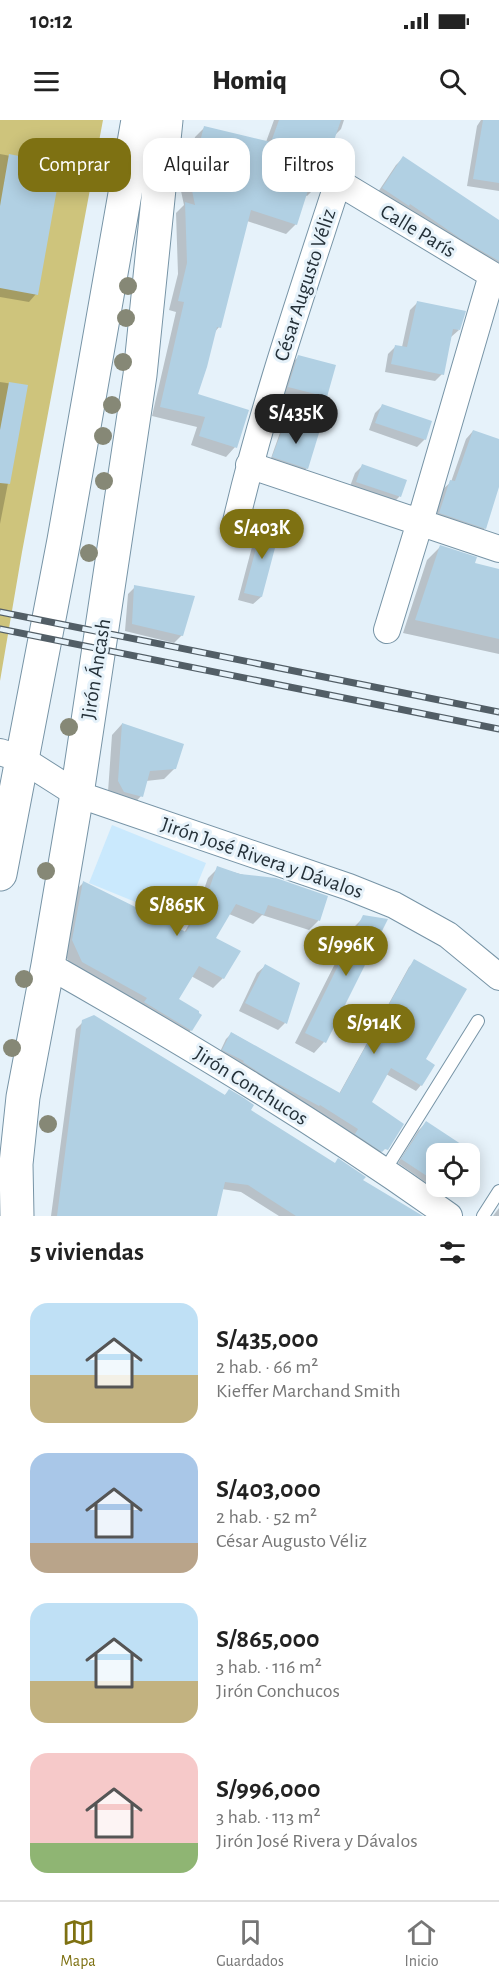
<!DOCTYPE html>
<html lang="es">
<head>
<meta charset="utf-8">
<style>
	body { margin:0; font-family:"Alegreya Sans",sans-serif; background:#f6f6f6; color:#222; height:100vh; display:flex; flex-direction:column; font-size:22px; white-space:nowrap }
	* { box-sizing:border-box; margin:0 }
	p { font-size:20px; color:#767676 }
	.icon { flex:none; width:33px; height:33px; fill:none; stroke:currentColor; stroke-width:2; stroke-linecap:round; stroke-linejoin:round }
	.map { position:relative; height:1096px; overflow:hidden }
	.side { display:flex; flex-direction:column; background:#fff; flex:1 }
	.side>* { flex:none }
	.top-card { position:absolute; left:18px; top:18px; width:464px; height:54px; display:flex; gap:12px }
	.tools { position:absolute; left:426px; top:1023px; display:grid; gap:12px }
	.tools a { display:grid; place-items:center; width:54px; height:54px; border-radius:12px; background:#fff; box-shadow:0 3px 15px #0003; font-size:30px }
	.price { position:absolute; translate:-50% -51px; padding:0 14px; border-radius:21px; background:#7e7112; color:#fff; font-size:20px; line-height:39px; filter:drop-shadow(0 2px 3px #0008) }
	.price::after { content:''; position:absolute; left:50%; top:36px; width:18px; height:14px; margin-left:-9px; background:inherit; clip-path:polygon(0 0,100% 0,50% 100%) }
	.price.current { background:#222; color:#fff }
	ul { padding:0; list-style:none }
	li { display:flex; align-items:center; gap:18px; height:150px; padding:0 30px }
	li span { display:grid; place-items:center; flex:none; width:168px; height:120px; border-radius:18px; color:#555 }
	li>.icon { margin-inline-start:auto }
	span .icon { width:72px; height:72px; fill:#fffc; stroke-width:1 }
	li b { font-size:26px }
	h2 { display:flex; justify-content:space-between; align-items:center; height:72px; padding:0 30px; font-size:26px }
	.chip { padding:0 21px; border-radius:18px; background:#fff; box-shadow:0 3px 15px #0003; font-size:21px; line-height:54px }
	.chip.current { background:#7e7112; color:#fff }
	.status { display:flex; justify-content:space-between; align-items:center; height:42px; padding:0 30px; background:#fff; direction:ltr }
	.status svg { height:16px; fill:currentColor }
	header { display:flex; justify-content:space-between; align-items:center; height:78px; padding:0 30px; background:#fff; font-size:27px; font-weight:800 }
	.menu { display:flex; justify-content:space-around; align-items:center; height:84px; border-top:2px solid #e0e0e0; background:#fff; font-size:16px; color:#767676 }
	.menu a { display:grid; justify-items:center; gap:3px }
	.menu .current { color:#7e7112 }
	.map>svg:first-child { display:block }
</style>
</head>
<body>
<div class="status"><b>10:12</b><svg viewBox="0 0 49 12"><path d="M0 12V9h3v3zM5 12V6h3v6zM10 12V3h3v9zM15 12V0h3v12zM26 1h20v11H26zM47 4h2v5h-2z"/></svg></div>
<header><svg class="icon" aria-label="menu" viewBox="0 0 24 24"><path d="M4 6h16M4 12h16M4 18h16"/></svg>Homiq<svg class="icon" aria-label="search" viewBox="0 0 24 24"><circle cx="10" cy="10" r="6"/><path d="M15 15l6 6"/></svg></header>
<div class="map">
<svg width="499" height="1096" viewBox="0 0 499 1096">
	<rect width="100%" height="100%" fill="#e6f2fa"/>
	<path fill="#cae9fd" d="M112 705 206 743 182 801 89 763Z"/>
	<path fill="#cec47c" d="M0 0H103L22 432 0 561Z"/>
	<path fill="#0003" d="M274 0H344L341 9 334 16 317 66 307 76 305 75 296 104 286 114 247 101 219 207 214 213 196 275 235 327 226 337 191 325 197 307 152 296 176 192 169 190 178 154 176 93 184 85 181 71 195 17 205 7 266 22Z
		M481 0H499V71L467 66 477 6Z
		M0 34 27 39 26 48 36 174 29 182 0 177Z
		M403 38 499 102V152L376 75 396 45Z
		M417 183 459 210 451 217 442 254 435 261 385 252 388 234 396 226 402 227 410 190Z
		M298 237 326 277 319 284 281 275 291 244Z
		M0 262 27 266 0 404Z
		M382 286 425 319 417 327 369 310 375 293Z
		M285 304 307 348 303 352 270 341 282 307Z
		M473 311 499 321V362L485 408 477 415 433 400 443 369 451 362 466 319Z
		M362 346 405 361 399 377 392 384 349 369 355 353Z
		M264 401 261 477 253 484 238 480 257 408Z
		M440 427 473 444 499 450V534L403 513 427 440Z
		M135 467 182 515 174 523 125 511 128 474Z
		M122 604 175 648 164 659 146 661 141 676 131 687 108 672 112 615Z
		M218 748 326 777 318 801 309 810 262 795 253 804 229 794 214 819 223 858 213 868 191 856 177 880 191 910 181 920 73 851 63 830 74 772 83 763 184 813 196 792 208 758Z
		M364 797 324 922 314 933 295 923 353 808Z
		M415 841 424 940 421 965 416 971 386 954 370 982 389 1025 376 1036 351 1020 354 1015 314 989 313 990 218 936 226 919 232 913 339 974 409 847Z
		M265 846 285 903 278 910 239 891 257 853Z
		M83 902 224 976 229 971 249 991 419 1096H279L241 1072 222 1069 216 1096H51L76 909Z
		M426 1003 473 1034 470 1041V1034H436V1066H453L439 1083 423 1072 428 1064 398 1043 418 1011Z
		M499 1088V1096H493Z"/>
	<path fill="#b1d0e3" d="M279 0H341L318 67 310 64 297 105 251 90 221 208 217 207 207 247 198 274 249 290 237 328 199 316 205 297 160 287 184 182 178 181 187 143 185 82 195 85 190 61 204 6 271 22Z
		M483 0H499V63L473 59Z
		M9 34 29 38 27 47 60 52 38 175 0 168V86Z
		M403 36 499 100V141L461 119 410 84 409 86 382 68Z
		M417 181 466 191 460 210 453 209 444 255 391 244 395 225 407 227Z
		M298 235 336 245 327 277 288 267Z
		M9 262 28 265 10 364 0 363V310Z
		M382 284 432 301 426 320 375 303Z
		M285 302 319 313 308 349 272 337Z
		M473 310 499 319V367L486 409 439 393 450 360 455 361Z
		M362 344 407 360 401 377 356 362Z
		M264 399 280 409 262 477 244 473Z
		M440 425 477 437 475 443 499 449V519L415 500Z
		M134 465 195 476 183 516 132 504Z
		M122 603 184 624 176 649 150 651 143 677 124 672 118 661Z
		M217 746 240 754 276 758 328 776 320 801 268 785 264 795 236 784 216 818 241 831 224 859 199 846 179 879 199 891V893L202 895 192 911 144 882 147 878 82 842 72 820 83 761 186 812 205 781Z
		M363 795 388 799 326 923 305 913Z
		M414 839 467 869 426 939 435 945 422 966 391 948 372 982 404 1004 388 1030 385 1029 382 1032 355 1014 358 1009 320 985 319 986 269 959 243 942 244 941 222 930 231 912 340 973Z
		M265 844 300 863 287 904 245 883Z
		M94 895 225 975 229 969 244 978 254 985 251 990 335 1043 338 1038 366 1057 363 1060 423 1096H296L248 1065 225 1062 217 1096H57L82 900Z
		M426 1001 476 1034 470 1043V1034H436V1062L401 1039Z"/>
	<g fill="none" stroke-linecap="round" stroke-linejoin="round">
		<defs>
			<path id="lane" d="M385 1050 478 901
				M483 1096 499 1071"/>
			<path id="street" d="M249 345 499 429
				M235 406C262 289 301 176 338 62L499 159
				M387 510 420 402 492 155
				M0 632 22 639 77 674 349 767 394 785 448 815 499 857
				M48 845C185 923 320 1004 449 1096"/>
			<path id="secondary" d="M0 754 64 420 138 0
				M17 1096 16 1044 23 977 48 845 77 674 140 255 166 0"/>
		</defs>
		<use href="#lane" stroke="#7794a6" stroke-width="14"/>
		<use href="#street" stroke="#7794a6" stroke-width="28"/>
		<use href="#secondary" stroke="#7794a6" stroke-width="35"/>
		<use href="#lane" stroke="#fff" stroke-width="12"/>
		<use href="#street" stroke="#fff" stroke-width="26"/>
		<use href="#secondary" stroke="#fff" stroke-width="33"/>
		<defs>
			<path id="rail" d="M0 492 499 592
				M0 509 499 609"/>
		</defs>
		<use href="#rail" stroke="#525e66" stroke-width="7"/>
		<use href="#rail" stroke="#e6f2fa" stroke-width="4.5" stroke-dasharray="14" stroke-linecap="butt"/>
	</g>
	<g fill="#868876">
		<circle cx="128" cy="166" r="9"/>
		<circle cx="126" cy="198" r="9"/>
		<circle cx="123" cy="242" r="9"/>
		<circle cx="112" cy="285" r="9"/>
		<circle cx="103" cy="316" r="9"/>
		<circle cx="104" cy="361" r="9"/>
		<circle cx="89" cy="433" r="9"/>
		<circle cx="69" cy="607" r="9"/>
		<circle cx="46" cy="751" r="9"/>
		<circle cx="24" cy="859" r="9"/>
		<circle cx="12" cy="928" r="9"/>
		<circle cx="48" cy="1004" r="9"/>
	</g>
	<g text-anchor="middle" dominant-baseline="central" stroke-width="6" stroke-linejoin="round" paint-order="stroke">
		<g font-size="21" fill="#243038" stroke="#e6f2fa">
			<text transform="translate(418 111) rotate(31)">Calle París</text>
			<text transform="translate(305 165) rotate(-72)">César Augusto Véliz</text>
			<text transform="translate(96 549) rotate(-81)">Jirón Áncash</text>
			<text transform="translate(262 738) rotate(19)">Jirón José Rivera y Dávalos</text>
			<text transform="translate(251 966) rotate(32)">Jirón Conchucos</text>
		</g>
	</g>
</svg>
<div class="tools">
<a><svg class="icon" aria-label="locate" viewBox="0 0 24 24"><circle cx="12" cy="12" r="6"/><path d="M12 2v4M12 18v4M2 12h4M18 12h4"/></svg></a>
</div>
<b class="price current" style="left:296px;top:325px">S/435K</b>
<b class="price" style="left:262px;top:440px">S/403K</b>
<b class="price" style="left:177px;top:817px">S/865K</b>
<b class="price" style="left:346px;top:857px">S/996K</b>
<b class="price" style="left:374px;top:935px">S/914K</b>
<div class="top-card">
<a class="chip current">Comprar</a>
<a class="chip">Alquilar</a>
<a class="chip">Filtros</a>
</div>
</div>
<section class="side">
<h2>5 viviendas<svg class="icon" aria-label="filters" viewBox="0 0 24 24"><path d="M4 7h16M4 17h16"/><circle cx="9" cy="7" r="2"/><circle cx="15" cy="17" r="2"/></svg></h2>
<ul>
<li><span style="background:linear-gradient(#bfe0f5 60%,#c2b280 0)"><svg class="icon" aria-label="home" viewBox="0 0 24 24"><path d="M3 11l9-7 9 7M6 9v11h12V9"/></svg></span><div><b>S/435,000</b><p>2 hab. · 66 m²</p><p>Kieffer Marchand Smith</p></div></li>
<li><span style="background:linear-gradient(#a9c7e8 75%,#b9a48a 0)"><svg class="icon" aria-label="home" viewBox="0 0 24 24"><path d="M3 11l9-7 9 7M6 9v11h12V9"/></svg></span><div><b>S/403,000</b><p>2 hab. · 52 m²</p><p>César Augusto Véliz</p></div></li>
<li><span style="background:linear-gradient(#bfe0f5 65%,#c2b280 0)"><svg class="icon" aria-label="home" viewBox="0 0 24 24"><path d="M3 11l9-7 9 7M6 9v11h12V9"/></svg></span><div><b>S/865,000</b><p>3 hab. · 116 m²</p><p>Jirón Conchucos</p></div></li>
<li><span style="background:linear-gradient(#f6c9c9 75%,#8fb573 0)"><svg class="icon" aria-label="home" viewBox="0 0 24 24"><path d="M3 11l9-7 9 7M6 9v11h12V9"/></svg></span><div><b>S/996,000</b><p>3 hab. · 113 m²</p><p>Jirón José Rivera y Dávalos</p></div></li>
</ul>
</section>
<nav class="menu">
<a class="current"><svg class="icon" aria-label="map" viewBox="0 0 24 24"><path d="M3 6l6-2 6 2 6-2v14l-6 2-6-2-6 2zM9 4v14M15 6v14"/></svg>Mapa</a>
<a><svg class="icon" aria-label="saved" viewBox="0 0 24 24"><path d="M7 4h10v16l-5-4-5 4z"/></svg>Guardados</a>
<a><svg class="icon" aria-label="home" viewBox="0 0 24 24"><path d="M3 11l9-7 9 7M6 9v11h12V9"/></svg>Inicio</a>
</nav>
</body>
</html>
